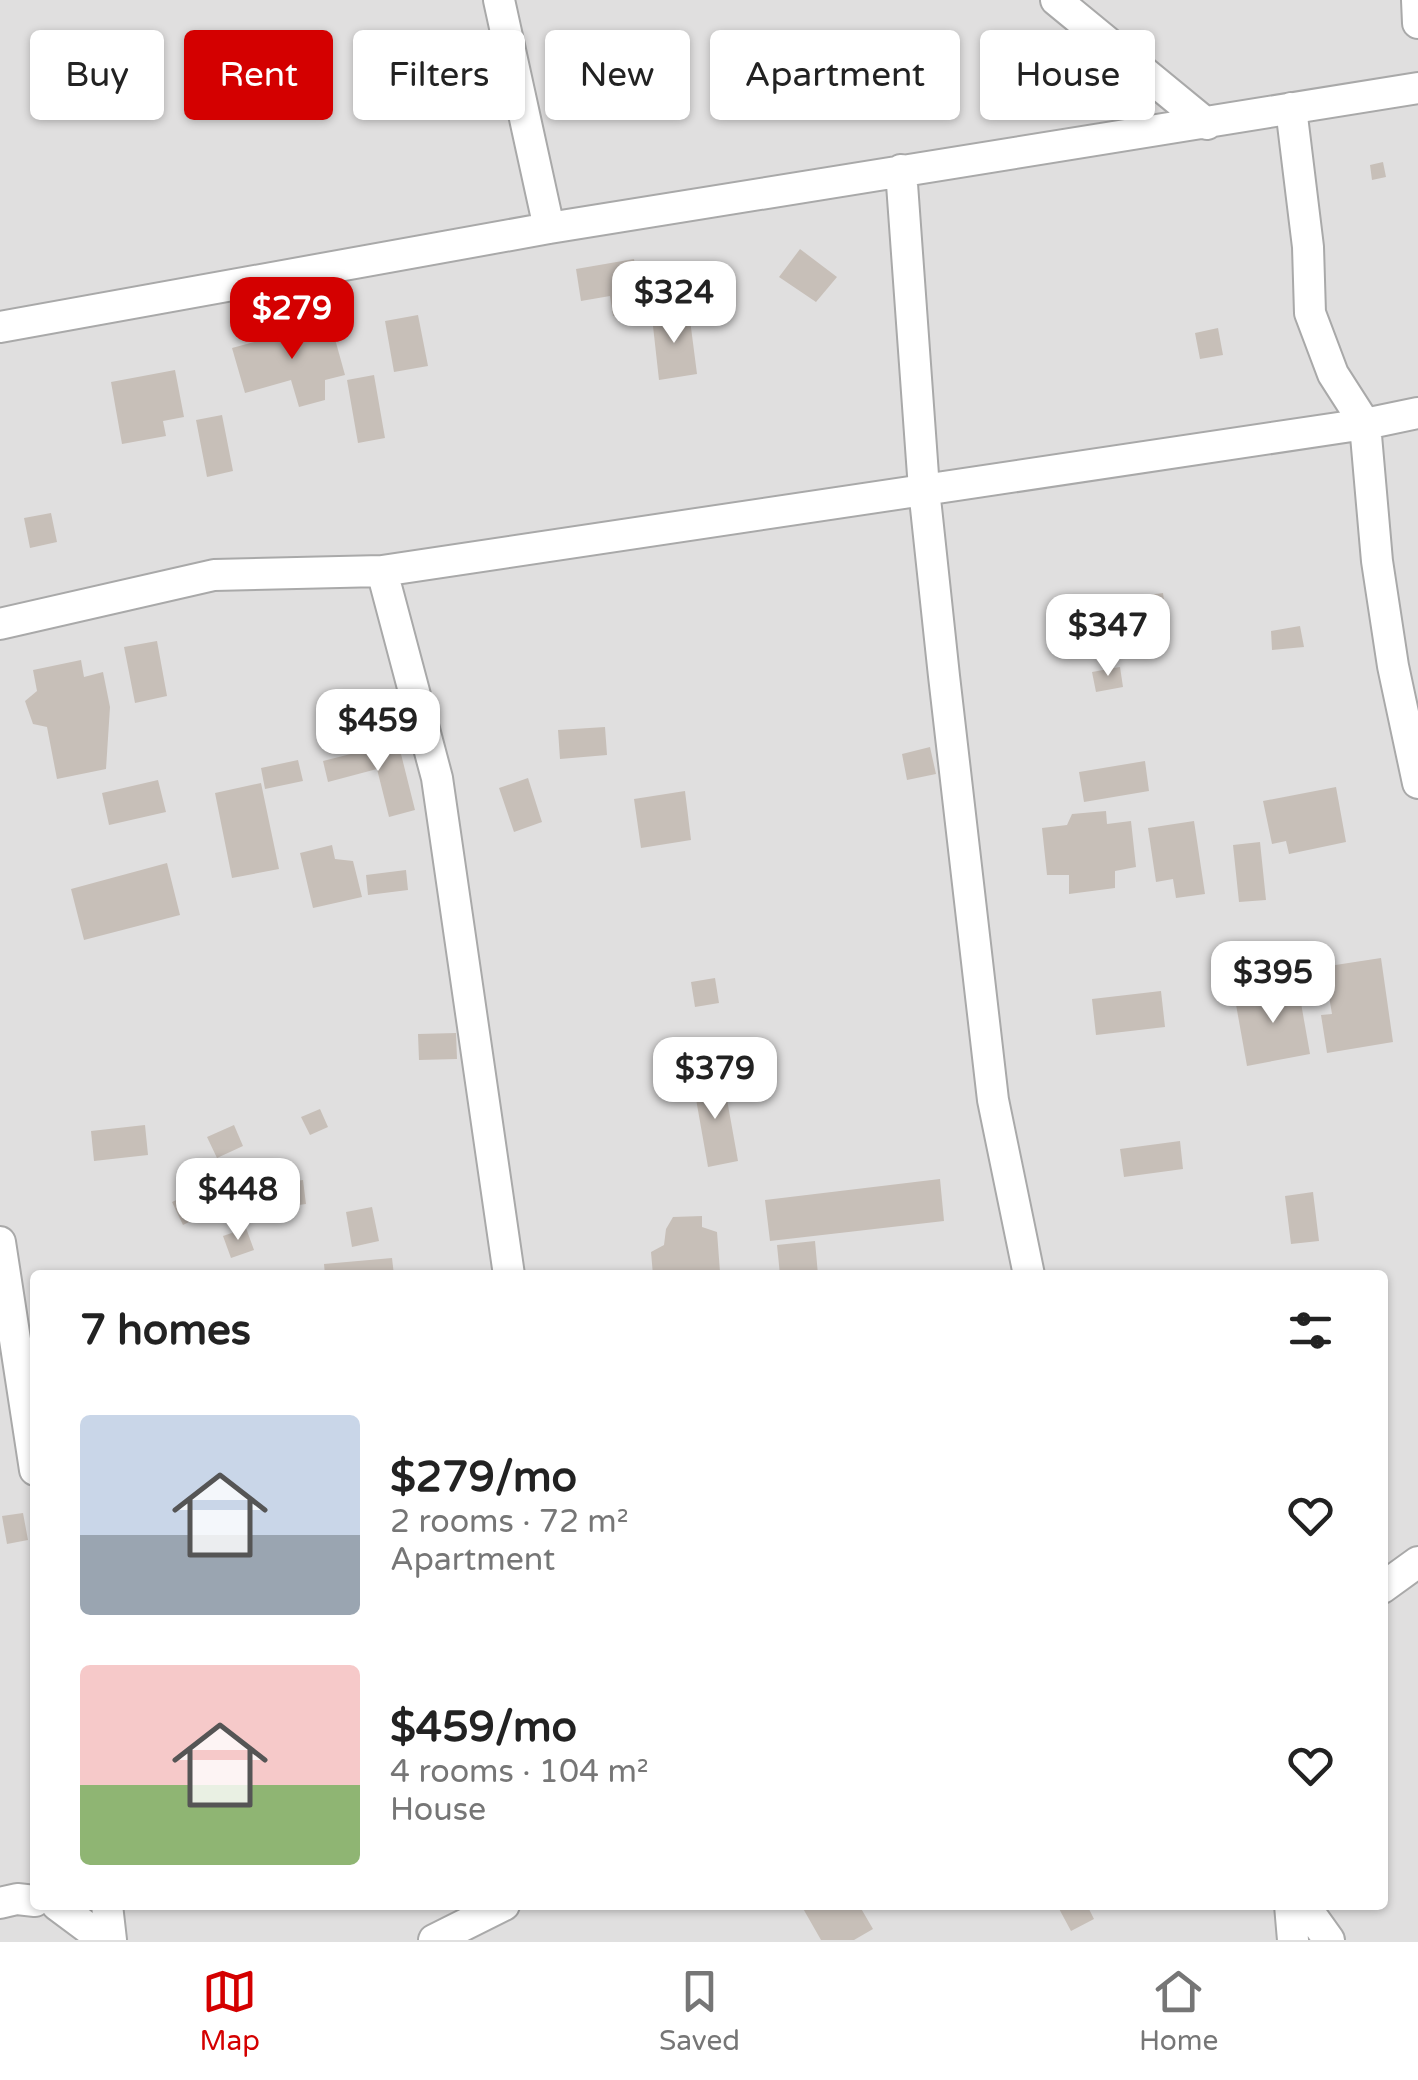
<!DOCTYPE html>
<html lang="en">
<head>
<meta charset="utf-8">
<style>
	body { margin:0; font-family:"Varela Round",sans-serif; background:#f6f6f6; color:#222; height:100vh; display:flex; flex-direction:column; font-size:38px; white-space:nowrap }
	* { box-sizing:border-box; margin:0 }
	p { font-size:32px; color:#767676 }
	.icon { flex:none; width:55px; height:55px; fill:none; stroke:currentColor; stroke-width:2; stroke-linecap:round; stroke-linejoin:round }
	.map { position:relative; flex:1; overflow:hidden }
	.panel { position:absolute; left:30px; top:1270px; width:1358px; height:640px; display:flex; flex-direction:column; background:#fff; border-radius:10px; box-shadow:0 2px 8px #0004 }
	.panel>* { flex:none }
	.hud { position:absolute; left:30px; top:30px; width:1360px; height:90px; display:flex; gap:20px }
	.price { position:absolute; translate:-50% -85px; padding:0 22px; border-radius:20px; background:#fff; color:#222; font-size:32px; line-height:65px; filter:drop-shadow(0 2px 5px #0008) }
	.price::after { content:''; position:absolute; left:50%; top:60px; width:30px; height:22px; margin-left:-15px; background:inherit; clip-path:polygon(0 0,100% 0,50% 100%) }
	.price.on { background:#d40000; color:#fff }
	ul { padding:0; list-style:none }
	li { display:flex; align-items:center; gap:30px; height:250px; padding:0 50px }
	li span { display:grid; place-items:center; flex:none; width:280px; height:200px; border-radius:10px; color:#555 }
	li>.icon { margin-inline-start:auto }
	span .icon { width:120px; height:120px; fill:#fffc; stroke-width:1 }
	li b { font-size:42px }
	h2 { display:flex; justify-content:space-between; align-items:center; height:120px; padding:0 50px; font-size:42px }
	.chip { padding:0 35px; border-radius:10px; background:#fff; box-shadow:0 2px 8px #0004; font-size:35px; line-height:90px }
	.chip.on { background:#d40000; color:#fff }
	.menu { display:flex; justify-content:space-around; align-items:center; height:140px; border-top:2px solid #e0e0e0; background:#fff; font-size:28px; color:#767676 }
	.menu a { display:grid; justify-items:center; gap:5px }
	.menu .on { color:#d40000 }
	.map>svg:first-child { display:block }
</style>
</head>
<body>
<div class="map">
<svg width="1418" height="1940" viewBox="0 0 1418 1940">
	<rect width="100%" height="100%" fill="#f2efe9"/>
	<path fill="#e0dfdf" fill-rule="evenodd" d="M0 0H1418V1940H0ZM35 1275H1382V1905H35Z"/>
	<path fill="#c7bfb8" d="M1383 162 1386 177 1372 180 1370 165Z
		M800 249 837 277 816 302 779 277Z
		M634 259 643 311 613 316 610 296 581 301 576 269Z
		M689 312 697 374 659 380 652 317Z
		M418 315 428 366 394 372 385 321Z
		M330 321 345 375 325 380V400L299 407 291 380 245 393 232 348Z
		M1218 328 1223 355 1200 359 1195 333Z
		M175 370 184 417 163 421 166 436 122 444 111 382Z
		M374 375 385 438 358 443 347 380Z
		M222 415 233 471 207 477 196 420Z
		M51 513 57 542 30 548 24 518Z
		M1163 593 1167 624 1124 630 1120 599Z
		M1300 626 1304 647 1272 650 1271 631Z
		M157 641 167 696 135 703 124 647Z
		M81 660 84 677 103 672 110 707 106 769 57 779 47 727 33 724 25 701 37 691 33 670Z
		M1120 667 1123 687 1096 692 1092 672Z
		M605 727 607 755 560 759 558 730Z
		M398 742 415 810 389 817 377 769 328 782 323 761Z
		M930 747 936 774 907 780 902 754Z
		M298 760 303 781 265 789 261 768Z
		M1145 761 1149 791 1084 802 1079 772Z
		M528 778 542 822 514 832 499 788Z
		M158 780 166 812 109 825 102 793Z
		M261 783 279 869 232 878 215 793Z
		M1336 787 1346 842 1289 854 1286 841 1272 844 1263 801Z
		M685 791 691 840 641 848 634 799Z
		M1106 811 1107 824 1131 821 1136 867 1115 871V888L1069 894V875H1047L1042 828 1067 825 1072 814Z
		M1194 821 1205 894 1176 898 1173 879 1156 882 1148 828Z
		M1260 842 1266 900 1239 902 1233 845Z
		M332 845 335 859 353 861 362 897 313 908 300 853Z
		M167 863 180 915 84 940 71 889Z
		M406 870 408 890 368 895 366 875Z
		M1381 958 1393 1042 1327 1053 1321 1015 1332 1014 1329 996 1308 1000 1303 970Z
		M715 978 719 1003 695 1007 691 982Z
		M1298 986 1310 1054 1247 1066 1235 999Z
		M1161 991 1165 1027 1096 1035 1092 999Z
		M456 1033 457 1059 419 1060 418 1034Z
		M723 1077 738 1161 708 1167 693 1082Z
		M320 1109 328 1127 310 1135 301 1117Z
		M145 1125 148 1155 94 1161 91 1131Z
		M234 1125 243 1146 217 1158 207 1137Z
		M1180 1141 1183 1169 1124 1177 1120 1149Z
		M239 1171 249 1193 228 1203 229 1211 203 1221 197 1218 183 1225 172 1202Z
		M940 1179 944 1221 770 1241 765 1200Z
		M303 1180 306 1204 284 1207 280 1183Z
		M1313 1192 1319 1241 1291 1244 1285 1196Z
		M372 1207 379 1241 352 1247 346 1212Z
		M702 1216V1227L717 1232 720 1272 704 1275H653L651 1252 664 1245 666 1229 673 1217Z
		M246 1228 254 1250 231 1258 223 1236Z
		M815 1241 818 1275H780L777 1245Z
		M392 1258 394 1275H325L324 1264Z
		M23 1513 28 1540 7 1544 2 1516Z
		M801 1905H859L873 1929 854 1940H821Z
		M1057 1905H1087L1094 1919 1071 1931Z"/>
	<g fill="none" stroke-linecap="round" stroke-linejoin="round">
		<defs>
			<path id="street" d="M499 0 549 228
				M1056 0 1207 124
				M1417 0 1418 23
				M1291 108 1308 247 1310 313 1333 374 1365 424 1377 561 1393 666 1418 783
				M901 170 924 489 944 676 993 1100 1029 1275
				M0 327 549 228 1418 88
				M382 571 437 778 509 1275
				M0 624 214 575 382 571 1365 424 1418 413
				M0 1242 35 1470
				M1382 1588 1418 1562
				M0 1903 17 1899 35 1901
				M57 1905 104 1940
				M107 1905 111 1940
				M1290 1905 1293 1940
				M1304 1905 1329 1940
				M434 1940 504 1905"/>
		</defs>
		<use href="#street" stroke="#a9a9a9" stroke-width="34"/>
		<use href="#street" stroke="#fff" stroke-width="30"/>
	</g>
</svg>
<b class="price" style="left:674px;top:346px">$324</b>
<b class="price on" style="left:292px;top:362px">$279</b>
<b class="price" style="left:1108px;top:679px">$347</b>
<b class="price" style="left:378px;top:774px">$459</b>
<b class="price" style="left:1273px;top:1026px">$395</b>
<b class="price" style="left:715px;top:1122px">$379</b>
<b class="price" style="left:238px;top:1243px">$448</b>
<div class="hud">
<a class="chip">Buy</a>
<a class="chip on">Rent</a>
<a class="chip">Filters</a>
<a class="chip">New</a>
<a class="chip">Apartment</a>
<a class="chip">House</a>
</div>
<section class="panel">
<h2>7 homes<svg class="icon" aria-label="filters" viewBox="0 0 24 24"><path d="M4 7h16M4 17h16"/><circle cx="9" cy="7" r="2"/><circle cx="15" cy="17" r="2"/></svg></h2>
<ul>
<li><span style="background:linear-gradient(#c9d6e8 60%,#9aa5b1 0)"><svg class="icon" aria-label="home" viewBox="0 0 24 24"><path d="M3 11l9-7 9 7M6 9v11h12V9"/></svg></span><div><b>$279/mo</b><p>2 rooms · 72 m²</p><p>Apartment</p></div><svg class="icon" aria-label="heart" viewBox="0 0 24 24"><path d="M12 20l-8-8c-3-5 5-10 8-4 3-6 11-1 8 4z"/></svg></li>
<li><span style="background:linear-gradient(#f6c9c9 60%,#8fb573 0)"><svg class="icon" aria-label="home" viewBox="0 0 24 24"><path d="M3 11l9-7 9 7M6 9v11h12V9"/></svg></span><div><b>$459/mo</b><p>4 rooms · 104 m²</p><p>House</p></div><svg class="icon" aria-label="heart" viewBox="0 0 24 24"><path d="M12 20l-8-8c-3-5 5-10 8-4 3-6 11-1 8 4z"/></svg></li>
</ul>
</section>
</div>
<nav class="menu">
<a class="on"><svg class="icon" aria-label="map" viewBox="0 0 24 24"><path d="M3 6l6-2 6 2 6-2v14l-6 2-6-2-6 2zM9 4v14M15 6v14"/></svg>Map</a>
<a><svg class="icon" aria-label="saved" viewBox="0 0 24 24"><path d="M7 4h10v16l-5-4-5 4z"/></svg>Saved</a>
<a><svg class="icon" aria-label="home" viewBox="0 0 24 24"><path d="M3 11l9-7 9 7M6 9v11h12V9"/></svg>Home</a>
</nav>
</body>
</html>
